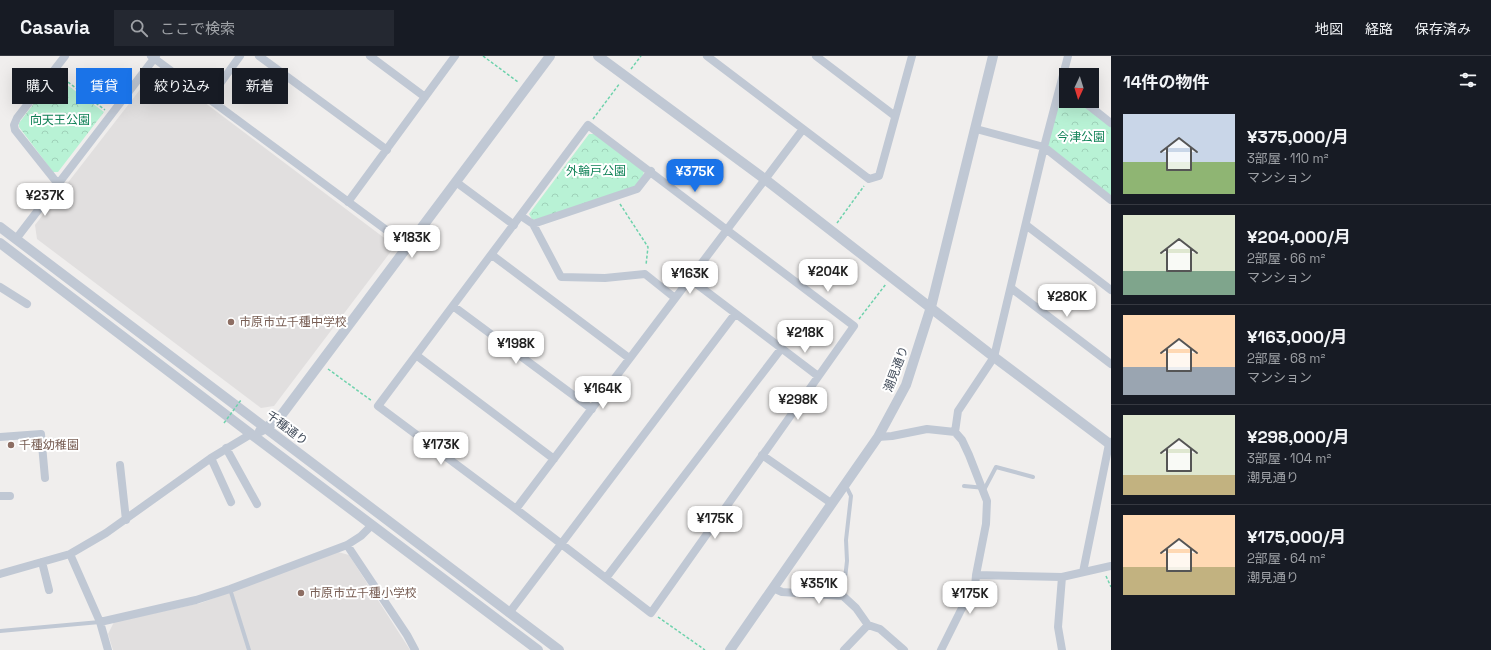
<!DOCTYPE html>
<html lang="ja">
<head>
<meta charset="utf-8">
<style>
	body { margin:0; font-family:"Space Grotesk","Noto Sans JP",sans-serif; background:#242831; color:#f1f3f6; height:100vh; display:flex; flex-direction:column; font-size:15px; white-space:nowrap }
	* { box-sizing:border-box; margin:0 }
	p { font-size:13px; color:#9ea1a6 }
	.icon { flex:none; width:22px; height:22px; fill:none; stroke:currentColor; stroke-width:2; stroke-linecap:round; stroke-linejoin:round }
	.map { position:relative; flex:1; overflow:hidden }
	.sheet { display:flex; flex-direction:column; background:#171b24; width:380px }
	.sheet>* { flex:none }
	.hud { position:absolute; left:12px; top:12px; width:380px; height:36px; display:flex; gap:8px }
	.needle { width:26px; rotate:184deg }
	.fabs { position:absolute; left:1059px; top:12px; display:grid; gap:8px }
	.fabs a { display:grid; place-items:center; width:40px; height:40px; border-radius:0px; background:#171b24; box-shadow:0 4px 16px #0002; font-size:20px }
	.price { position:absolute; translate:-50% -34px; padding:0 9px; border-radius:8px; background:#fff; color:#222; font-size:13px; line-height:26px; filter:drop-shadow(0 1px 2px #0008) }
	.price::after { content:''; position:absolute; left:50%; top:24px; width:12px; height:9px; margin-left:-6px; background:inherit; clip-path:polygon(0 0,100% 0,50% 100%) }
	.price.active { background:#1a73e8; color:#fff }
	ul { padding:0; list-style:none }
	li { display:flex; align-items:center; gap:12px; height:100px; padding:0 12px }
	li+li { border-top:1px solid #363941 }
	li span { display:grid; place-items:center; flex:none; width:112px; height:80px; border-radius:0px; color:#555 }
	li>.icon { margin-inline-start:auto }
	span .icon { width:48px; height:48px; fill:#fffc; stroke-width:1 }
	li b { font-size:17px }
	h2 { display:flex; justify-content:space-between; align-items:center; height:48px; padding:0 12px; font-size:17px }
	.tag { padding:0 14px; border-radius:0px; background:#171b24; box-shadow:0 4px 16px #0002; font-size:14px; line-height:36px }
	.tag.active { background:#1a73e8; color:#fff }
	header { display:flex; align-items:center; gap:24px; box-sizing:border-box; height:56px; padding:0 20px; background:#171b24; border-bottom:1px solid #363941 }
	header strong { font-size:19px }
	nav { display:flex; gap:22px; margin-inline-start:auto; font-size:14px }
	.search { width:280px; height:36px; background:#242831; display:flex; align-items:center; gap:10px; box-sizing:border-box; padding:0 14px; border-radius:0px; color:#9ea1a6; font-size:15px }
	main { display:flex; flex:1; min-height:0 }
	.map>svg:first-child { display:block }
</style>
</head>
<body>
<header>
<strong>Casavia</strong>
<div class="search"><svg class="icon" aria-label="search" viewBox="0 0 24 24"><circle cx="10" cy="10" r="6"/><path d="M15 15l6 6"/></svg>ここで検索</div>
<nav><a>地図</a><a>経路</a><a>保存済み</a></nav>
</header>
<main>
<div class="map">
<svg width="1111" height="594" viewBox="0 0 1111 594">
	<defs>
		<pattern id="park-crowns" width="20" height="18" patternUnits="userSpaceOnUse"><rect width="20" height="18" fill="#b8f2d5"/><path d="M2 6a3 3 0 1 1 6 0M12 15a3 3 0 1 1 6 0" fill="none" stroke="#9fd1b9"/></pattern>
	</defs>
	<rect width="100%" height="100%" fill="#f0eeed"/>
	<path fill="#e1dfdf" d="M156 13H160L395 190 274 350 261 352 37 183 35 169Z
		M338 496 349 499 410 594H113L108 578 114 566 201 547Z"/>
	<path fill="url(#park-crowns)" d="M55 20 104 56 58 116H53L19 71V67Z
		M1061 27 1066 31V45H1083L1111 67V144L1045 91Z
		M589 78H594L644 115 643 120 635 131 536 164 532 163 529 158Z"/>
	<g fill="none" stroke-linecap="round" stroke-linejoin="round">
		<path stroke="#6ed2ac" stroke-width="1.5" stroke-dasharray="3 2" stroke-linecap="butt" d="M483 0 518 26
			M631 13 641 0
			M60 20 105 54
			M593 63 620 27
			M620 148 648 191 646 209
			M837 167 864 130
			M859 263 886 228
			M328 313 372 345
			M1106 520 1111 531
			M658 561 705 594"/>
		<path stroke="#c0c8d4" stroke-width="4" d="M964 430 985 432 996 411 1033 421
			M230 533 249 594
			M843 540 847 505 846 484 851 440 846 430
			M0 575 100 566"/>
		<path stroke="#c0c8d4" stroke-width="8" d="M151 0 408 190
			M259 0 387 94
			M370 0 425 41
			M707 0 869 123 879 120 912 0
			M816 0 895 60
			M209 43 240 0
			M1083 45 1111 67
			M588 69 854 270 651 557 516 453 378 350Z
			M976 73 1044 91 1111 144
			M456 126 514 169
			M58 128 15 74 14 69 17 62 65 0
			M348 146 455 0
			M521 160 533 168 561 221 605 222 645 218 675 242
			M533 168 637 133 651 115
			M1026 169 1111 234
			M16 183 156 0
			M492 199 629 302
			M690 223 818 320
			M0 231 27 248
			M1011 232 1111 308
			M453 250 592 353
			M416 299 554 403
			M955 376 958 355 994 301 1044 91 1068 0
			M0 381 41 378 45 422
			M878 381 892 380 927 373 955 376 962 384 969 399 987 445 986 468 976 519 975 531 961 554 941 594
			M226 392 257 448
			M762 399 831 447
			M211 402 231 446
			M120 409 126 464
			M0 440H10
			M516 453 803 73
			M347 489 407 579 415 594
			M70 498 100 566 108 594
			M42 506 49 534
			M1083 516 1109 388 1111 386
			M0 518 70 498 106 477 211 402 251 378
			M976 519 1062 521 1111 510
			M606 522 781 293
			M773 532 782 536 843 540 856 552 868 569 880 573 904 594
			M509 557 735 258
			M100 566 196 544 230 533 347 489 361 480 372 469
			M844 594 868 569
			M1062 594 1058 571 1062 521"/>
		<path stroke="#c0c8d4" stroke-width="10" d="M598 0 766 124 994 301 1111 389
			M0 171 559 594
			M0 187 251 378 538 594
			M260 375 266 372 280 361 550 0
			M730 594 878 381 906 329 931 251 993 0"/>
		<path stroke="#6ed2ac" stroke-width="1.5" stroke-dasharray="3 2" stroke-linecap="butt" d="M224 367 241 344"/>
	</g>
	<g fill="#8d6e63" stroke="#fff" stroke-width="1.5">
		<circle cx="231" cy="266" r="4"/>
		<circle cx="11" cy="389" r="4"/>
		<circle cx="301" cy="537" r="4"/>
	</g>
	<g text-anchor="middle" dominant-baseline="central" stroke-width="4" stroke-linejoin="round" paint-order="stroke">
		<g font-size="12" fill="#108257" stroke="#fff">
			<text x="60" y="64">向天王公園</text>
			<text x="1081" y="81">今津公園</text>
			<text x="596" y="115">外輪戸公園</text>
		</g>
		<g font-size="12" fill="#785e54" stroke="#fff" text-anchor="start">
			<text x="239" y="266">市原市立千種中学校</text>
			<text x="19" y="389">千種幼稚園</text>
			<text x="309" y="537">市原市立千種小学校</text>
		</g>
		<g font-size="12" fill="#444e5c" stroke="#fff">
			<text transform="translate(896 313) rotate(-69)">潮見通り</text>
			<text transform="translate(287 372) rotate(37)">千種通り</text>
		</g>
	</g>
</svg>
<div class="fabs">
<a><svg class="needle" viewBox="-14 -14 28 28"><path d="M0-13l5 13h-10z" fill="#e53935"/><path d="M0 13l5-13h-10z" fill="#9ea1a6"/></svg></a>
</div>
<b class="price active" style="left:695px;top:137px">¥375K</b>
<b class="price" style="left:45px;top:161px">¥237K</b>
<b class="price" style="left:412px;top:203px">¥183K</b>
<b class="price" style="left:828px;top:237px">¥204K</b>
<b class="price" style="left:690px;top:239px">¥163K</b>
<b class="price" style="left:1067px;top:262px">¥280K</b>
<b class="price" style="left:805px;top:298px">¥218K</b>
<b class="price" style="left:516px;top:309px">¥198K</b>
<b class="price" style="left:603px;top:354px">¥164K</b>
<b class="price" style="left:798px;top:365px">¥298K</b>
<b class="price" style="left:441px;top:410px">¥173K</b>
<b class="price" style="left:715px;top:484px">¥175K</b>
<b class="price" style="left:819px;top:549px">¥351K</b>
<b class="price" style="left:970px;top:559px">¥175K</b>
<div class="hud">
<a class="tag">購入</a>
<a class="tag active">賃貸</a>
<a class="tag">絞り込み</a>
<a class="tag">新着</a>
</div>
</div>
<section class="sheet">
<h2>14件の物件<svg class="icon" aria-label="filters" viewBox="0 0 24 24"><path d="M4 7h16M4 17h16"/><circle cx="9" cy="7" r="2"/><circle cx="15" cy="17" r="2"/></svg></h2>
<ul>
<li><span style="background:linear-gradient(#c9d6e8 60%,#8fb573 0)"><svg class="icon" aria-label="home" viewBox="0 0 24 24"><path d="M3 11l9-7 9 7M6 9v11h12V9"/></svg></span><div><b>¥375,000/月</b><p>3部屋 · 110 m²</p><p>マンション</p></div></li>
<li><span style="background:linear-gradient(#dfe7d0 70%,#7fa58c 0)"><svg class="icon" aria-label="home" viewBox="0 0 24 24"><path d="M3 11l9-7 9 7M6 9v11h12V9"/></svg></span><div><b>¥204,000/月</b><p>2部屋 · 66 m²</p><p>マンション</p></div></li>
<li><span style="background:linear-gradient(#ffd9b3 65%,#9aa5b1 0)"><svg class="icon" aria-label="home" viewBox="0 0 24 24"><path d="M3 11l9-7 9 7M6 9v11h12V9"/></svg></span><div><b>¥163,000/月</b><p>2部屋 · 68 m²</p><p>マンション</p></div></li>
<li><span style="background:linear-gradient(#dfe7d0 75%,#c2b280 0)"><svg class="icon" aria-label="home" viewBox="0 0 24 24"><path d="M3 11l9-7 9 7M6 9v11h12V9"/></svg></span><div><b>¥298,000/月</b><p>3部屋 · 104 m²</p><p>潮見通り</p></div></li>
<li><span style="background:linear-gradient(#ffd9b3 65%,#c2b280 0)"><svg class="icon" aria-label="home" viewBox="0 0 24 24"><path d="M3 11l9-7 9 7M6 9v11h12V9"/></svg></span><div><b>¥175,000/月</b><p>2部屋 · 64 m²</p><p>潮見通り</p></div></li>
</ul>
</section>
</main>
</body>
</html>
